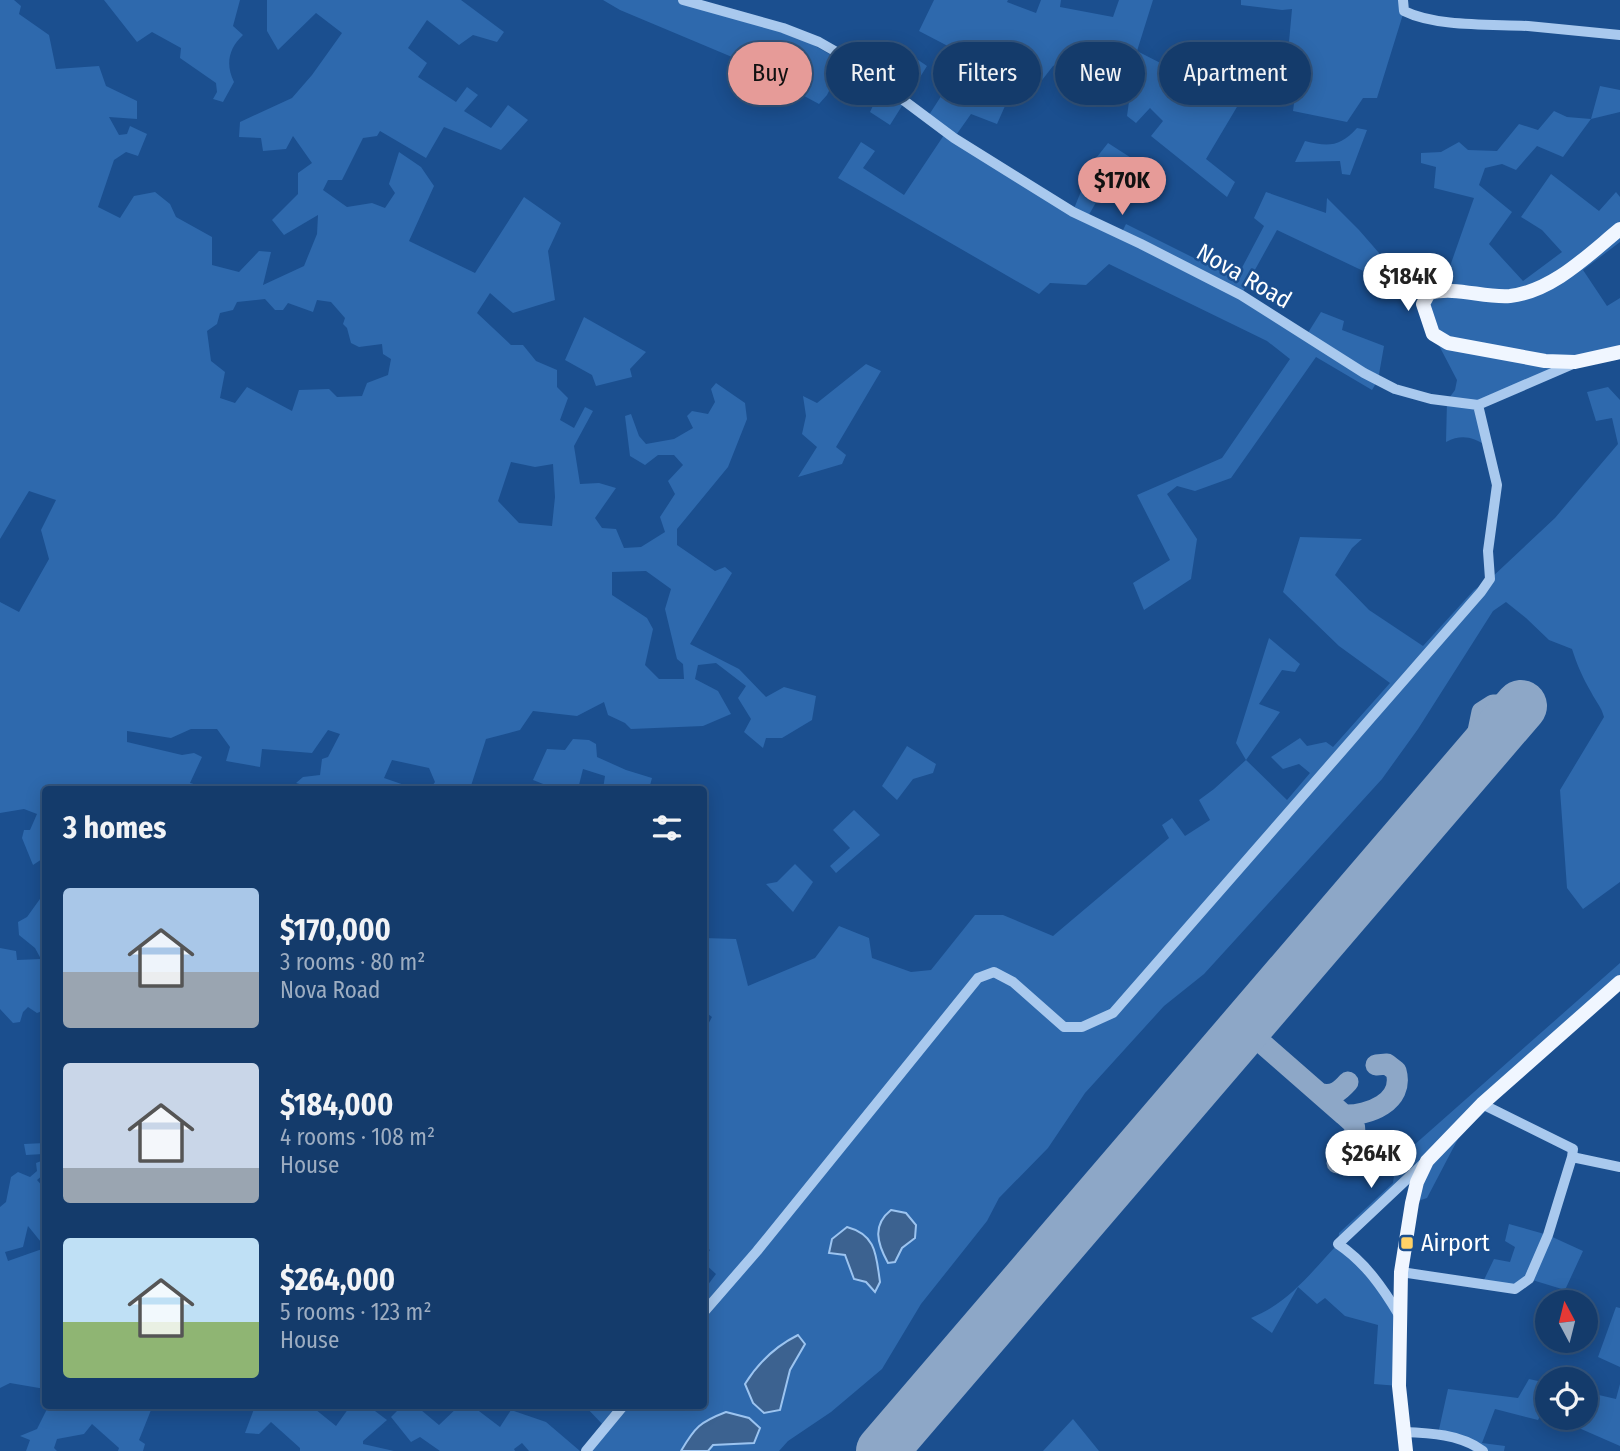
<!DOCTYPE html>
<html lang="en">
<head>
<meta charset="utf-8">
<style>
	body { margin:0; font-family:"Fira Sans Condensed",sans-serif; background:#1d4271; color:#f1f3f6; height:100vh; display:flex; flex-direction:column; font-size:26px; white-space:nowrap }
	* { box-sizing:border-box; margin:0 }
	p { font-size:23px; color:#9dadc1 }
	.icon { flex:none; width:38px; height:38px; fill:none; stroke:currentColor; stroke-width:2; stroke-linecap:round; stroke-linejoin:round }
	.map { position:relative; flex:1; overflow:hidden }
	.panel { position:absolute; left:42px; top:786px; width:665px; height:623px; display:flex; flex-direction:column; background:#143b6b; border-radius:7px; box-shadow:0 4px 18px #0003,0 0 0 2px #33557e }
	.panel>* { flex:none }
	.guide { position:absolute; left:728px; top:42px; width:665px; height:63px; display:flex; gap:14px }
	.needle { width:46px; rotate:353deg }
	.controls { position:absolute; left:1535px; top:1290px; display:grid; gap:14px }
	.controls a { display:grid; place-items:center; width:63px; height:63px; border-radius:50%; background:#143b6b; box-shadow:0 4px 18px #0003,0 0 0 2px #33557e; font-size:35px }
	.price { position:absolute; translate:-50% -60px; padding:0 16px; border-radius:24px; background:#fff; color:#222; font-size:23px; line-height:46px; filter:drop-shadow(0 2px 4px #0008) }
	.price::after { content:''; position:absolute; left:50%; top:42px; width:21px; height:16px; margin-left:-10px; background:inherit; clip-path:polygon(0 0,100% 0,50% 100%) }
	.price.on { background:#e69b98; color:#111 }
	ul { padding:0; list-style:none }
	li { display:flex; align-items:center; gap:21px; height:175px; padding:0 21px }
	li span { display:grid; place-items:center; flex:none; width:196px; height:140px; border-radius:7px; color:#555 }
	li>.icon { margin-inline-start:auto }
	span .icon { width:84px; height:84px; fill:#fffc; stroke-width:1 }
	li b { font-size:30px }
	h2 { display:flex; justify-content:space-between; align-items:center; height:84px; padding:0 21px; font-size:30px }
	.tag { padding:0 24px; border-radius:32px; background:#143b6b; box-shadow:0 4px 18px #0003,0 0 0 2px #33557e; font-size:24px; line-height:63px }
	.tag.on { background:#e69b98; color:#111 }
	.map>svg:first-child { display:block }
</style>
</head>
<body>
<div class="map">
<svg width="1620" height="1451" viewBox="0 0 1620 1451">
	<rect width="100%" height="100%" fill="#1b4f8f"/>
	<path fill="#2e69ad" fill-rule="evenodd" d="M0 0H14L21 6 19 14 49 35 56 69 99 66 106 86 137 101V119L109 117 119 135 127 134 130 126 147 134 138 156 126 152 114 160 98 207 120 218 134 196 155 192 170 204 176 217 212 237V265L239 272 259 251 271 252 263 285 304 266 317 234 318 215 284 235 272 220 298 194V173L312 163 293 136 286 149 263 151 261 138 239 137 240 122 292 98 312 75 342 33 316 13 278 50 267 31V0H461L504 32 497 42 473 35 459 45 427 20 408 48 427 63 418 77 456 102 467 87 478 95 464 111 491 128 508 105 528 120 501 150 444 127 426 158 380 131 377 136 363 138 342 180H328L323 190 347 207 372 203 385 208 395 193 389 184 399 152 421 167 434 186 409 241 475 273 524 197 561 223 548 251 555 300 513 313 490 293 477 313 511 345H523L536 361 557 370V387L568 398 560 420 574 428 585 407 593 411 574 446 580 484 599 483 616 488 595 518 602 528 616 529 624 548 641 547 665 532 660 517 675 494 668 481 683 465 674 455H658L645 465 630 456 625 416 631 414 639 436 646 444 674 439 693 428 687 416 692 411 708 414 715 402 711 389 716 383 745 403 747 419 728 467 677 529V545L715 571 725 567 732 573 690 644 739 669 766 697 784 687 816 696 812 720 782 738H766L763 748 744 732 751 719 738 698 746 686 716 663 698 665 695 679 718 691 731 714 703 726 631 729 625 723 608 715 604 702 577 716 533 711 520 730 486 739 470 789H430L435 782 429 768 392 760 384 778 416 789H317L296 783 303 777 320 775 322 759 328 757 340 734 328 730 312 753 262 749 260 767 226 761 230 747 217 729H191L171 738 127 731V742L182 755 194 753 202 757 190 783 212 789H46L45 857 33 865 22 838 24 830H30L37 814 24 809 0 813V602L19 612 49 559 41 530 56 500 29 491 0 539ZM265 299 275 310H283L288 303 313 312 317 300 331 302 345 318 343 324 347 328 351 343 359 347 382 344 383 354 391 359 388 375 367 383 362 396 337 397 329 389 299 390 292 411 247 387 235 403 220 398 225 372 211 361 207 331 217 324 220 313 233 310 237 302ZM511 462 535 467 553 464 555 497 552 526 519 523 498 501ZM646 571 671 589 665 609 677 659 683 664 684 679H659L645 665 653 629 647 618 612 595V572Z
		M104 0H240L233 26 243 35C229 48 225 64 234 82L223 102 213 99 217 92 216 83 180 58 181 48 152 32 137 42Z
		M603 0H683L783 28 890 88 908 53 927 66 890 125 870 112 878 95 837 75 827 95 819 104 732 57 620 10Z
		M934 0H1008L1007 2 1036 13 1041 0H1061L1060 7 1113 17 1119 0H1153L1137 51 1178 72 1187 50 1200 44 1251 59 1250 85 1206 159 1235 182 1227 197 1151 136 1163 121 1150 108 1136 123 1127 116 1136 51 1106 48 1053 66 1039 84 1017 79 997 124 971 114 954 138 1073 211 1093 162 1108 143 1136 161 1144 182 1140 187 1121 172 1102 192 1087 218 1121 234 1126 224 1236 279 1264 226 1254 218 1266 192 1326 213 1327 198 1359 230 1413 292 1397 287 1277 230 1241 295 1306 336 1321 312 1344 321 1342 330 1384 346 1378 380 1372 390 1316 357 1231 478 1195 491 1177 486 1167 494 1197 539 1191 579 1144 610 1133 583 1170 560 1137 495 1222 458 1290 359 1267 341 1109 264 1086 285 1050 283 1039 294 838 178 861 142 875 151 863 168 904 195 946 132 927 118 967 56 919 31Z
		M1241 0H1403L1404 11 1377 98H1363L1347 122 1293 111 1296 88 1285 86 1292 9 1282 10 1241 5Z
		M1600 86 1620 90V112L1591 119 1563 157 1537 146 1516 170 1502 164 1485 168 1479 185 1512 212 1489 244 1523 281 1562 252 1542 230 1521 217 1551 174 1599 211 1616 192 1620 197V242L1583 270 1607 306 1620 298V352L1593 360 1478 405 1487 446C1472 437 1462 434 1446 442L1447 401 1455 390 1457 380 1433 334 1423 304 1442 289 1474 198 1434 188 1436 167 1421 163V153L1441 152 1459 142 1468 150 1497 151 1519 124 1538 130 1554 111 1567 117 1591 119Z
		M1357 128 1367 130 1350 175 1342 174 1340 161 1295 162 1305 141C1328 147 1340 147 1357 128Z
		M584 317 646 352 630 369 632 377 596 386 592 375 565 360Z
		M866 364 881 371 836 447 846 455 842 464 798 477 817 447 802 434 806 416 803 396 817 403Z
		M1608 387 1620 400V882L1583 909 1567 888 1560 790 1604 717C1601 706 1596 702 1591 692 1583 678 1577 665 1572 649L1549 640 1526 618 1506 602 1493 611 1418 729 1382 779 1204 974 1164 1006 1085 1093 1048 1148 999 1198 987 1221 921 1304 882 1369 831 1412 788 1441 779 1451H586L605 1427 584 1405H704V1290L716 1274 704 1263V1258L710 1250 704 1245V1032L712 1017 704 1011V938L736 939 748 986 815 958 839 926 869 938 872 958 911 972 931 970 975 915H1003L1053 936 1169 838 1162 825 1172 818 1185 836 1210 820 1199 800 1214 789 1246 760 1236 743 1269 638 1300 664 1295 672 1282 670 1259 704 1280 712 1246 760 1287 800 1310 773 1299 764 1283 769 1271 757 1300 738 1307 746 1326 742 1333 747 1390 683 1339 646 1283 592 1300 537 1362 539 1352 548 1335 575 1369 610 1423 646 1474 590 1490 579 1555 518 1618 444 1612 418 1596 421 1587 392Z
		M573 739 589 740 596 744 597 757 626 770 652 778 649 789H603L605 776 583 769 578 789H556L533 780 547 749 565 750Z
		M907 746 936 764 933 773 913 779 897 800 882 786Z
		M854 810 880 835 836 873 830 866 850 848 833 830Z
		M795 864 813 882 793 912 766 884 777 882Z
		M45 892V1010L37 1013 28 1007 23 1012 20 1022 13 1023 0 1009V948L16 951 17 960 41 959 35 948 19 935 18 922 27 917Z
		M1620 963V982L1482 1104 1489 1108 1460 1135 1427 1198 1412 1203 1426 1163 1339 1243 1399 1315V1386L1374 1384 1378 1325 1345 1316 1325 1298 1317 1304 1298 1287 1272 1333 1251 1318C1288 1304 1312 1271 1338 1244L1339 1233 1393 1183 1396 1161Z
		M45 1143V1177L43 1175 37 1180 44 1188 42 1211H45V1247L28 1226 23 1247 5 1252 8 1261 45 1248V1389L10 1383 0 1388V1207L6 1202 11 1177 18 1172 30 1177 37 1171 36 1163 44 1160 43 1154 26 1155 24 1144Z
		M1509 1224 1548 1235 1583 1251 1565 1290 1529 1279 1515 1289 1482 1284 1494 1259 1510 1262 1515 1247 1505 1241Z
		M1616 1307 1620 1308V1367L1598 1357Z
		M1529 1379 1547 1383V1413L1543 1411 1538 1420 1495 1409 1482 1443 1505 1446 1504 1451H1472L1473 1444 1438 1434 1448 1389 1518 1398Z
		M1620 1384V1446L1556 1418H1586V1392L1616 1399Z
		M49 1405H153L139 1440 145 1444 143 1451H118L119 1448 92 1424 84 1434 57 1439 54 1448 57 1451H26L30 1440 20 1436 37 1429Z
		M258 1405H310L336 1426 351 1405H367L387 1420 363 1441V1444L394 1451H300V1448L271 1422 259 1434 245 1433 254 1409Z
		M403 1405H422L421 1410 439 1425 460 1405H471L500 1427 511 1410 546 1422 580 1451H529L522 1443 514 1449 515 1451H440L420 1437 411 1442 391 1417Z
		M1073 1419 1099 1451H1043Z"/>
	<path fill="#3c6290" stroke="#9cc4f0" stroke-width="2" d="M891 1210 906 1213 916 1225 915 1238 902 1248 895 1262 888 1263C877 1243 872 1225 891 1210Z
		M847 1227C877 1235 876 1256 880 1282L875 1292 866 1282 854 1279 845 1255 829 1253 832 1239Z
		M798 1335 805 1344 790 1370 780 1410 764 1413 753 1403 745 1384C758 1363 776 1346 798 1335Z
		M726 1412 749 1418 760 1428 754 1443 713 1445 708 1451H681C695 1427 700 1422 726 1412Z"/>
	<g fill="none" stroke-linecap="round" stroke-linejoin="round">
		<path stroke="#8da7c7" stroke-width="21" d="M1471 765 1482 712 1493 705H1508L1518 717V732L1507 743 1482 752
			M1256 1038 1253 1027 1257 1014
			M1225 1051 1243 1037 1256 1038 1344 1115C1368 1116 1405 1102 1396 1071L1387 1064 1376 1065
			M1321 1094C1334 1096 1339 1092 1348 1082
			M1337 1163C1348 1150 1358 1141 1354 1124L1344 1115"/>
		<path stroke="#8da7c7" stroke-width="52" d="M882 1451 1521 706"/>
		<path stroke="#a9c9ee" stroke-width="10" d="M683 0 783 28 819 42 847 58 954 138 1073 212 1141 244 1241 295 1364 373 1395 389 1431 399 1478 405 1573 364
			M1403 0 1404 11C1436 27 1491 24 1528 26 1558 29 1589 32 1620 35
			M1482 1104 1573 1149 1572 1157 1620 1167
			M1401 1272 1515 1289 1529 1279 1548 1235 1572 1157
			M704 1312 757 1251 978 978 994 972 1013 982 1064 1027H1082L1113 1013 1481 592 1490 579 1488 551 1497 485 1478 405
			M1399 1315C1383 1288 1365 1262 1338 1244L1423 1164
			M1402 1432C1430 1433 1460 1434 1483 1451
			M586 1451 624 1405"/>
		<path stroke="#f0f6ff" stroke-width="14" d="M1620 229C1588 255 1553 291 1510 296 1483 298 1456 286 1429 293L1423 304 1433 334 1448 343 1545 361 1575 362 1620 352
			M1406 1451 1399 1386 1401 1272 1412 1203 1417 1182 1427 1161 1482 1104 1620 982"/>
	</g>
	<rect fill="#ffd166" stroke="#1b4f8f" stroke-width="2.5" x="1400" y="1236" width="14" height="14" rx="3.5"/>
	<g text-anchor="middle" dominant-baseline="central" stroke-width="5" stroke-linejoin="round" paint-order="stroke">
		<g font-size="24" fill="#fff" stroke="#1b4f8f">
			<text transform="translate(1244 276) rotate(30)">Nova Road</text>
		</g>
		<g font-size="24" fill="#fff" stroke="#1b4f8f" text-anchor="start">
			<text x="1421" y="1243">Airport</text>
		</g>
	</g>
</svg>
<div class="controls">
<a><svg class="needle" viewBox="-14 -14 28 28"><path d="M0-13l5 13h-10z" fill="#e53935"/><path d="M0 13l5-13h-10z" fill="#9dadc1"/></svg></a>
<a><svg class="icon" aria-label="locate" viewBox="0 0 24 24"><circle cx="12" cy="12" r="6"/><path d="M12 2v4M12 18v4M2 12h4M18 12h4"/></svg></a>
</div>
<b class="price on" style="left:1122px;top:217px">$170K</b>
<b class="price" style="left:1408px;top:313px">$184K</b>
<b class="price" style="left:1371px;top:1190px">$264K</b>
<div class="guide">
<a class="tag on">Buy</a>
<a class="tag">Rent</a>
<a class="tag">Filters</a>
<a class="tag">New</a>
<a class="tag">Apartment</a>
</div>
<section class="panel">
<h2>3 homes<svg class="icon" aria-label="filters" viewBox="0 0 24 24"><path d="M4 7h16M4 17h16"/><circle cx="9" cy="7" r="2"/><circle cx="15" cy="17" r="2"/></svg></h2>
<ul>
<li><span style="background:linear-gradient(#a9c7e8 60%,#9aa5b1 0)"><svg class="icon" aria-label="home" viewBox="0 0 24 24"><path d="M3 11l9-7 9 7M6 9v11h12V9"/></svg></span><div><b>$170,000</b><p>3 rooms · 80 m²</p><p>Nova Road</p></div></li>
<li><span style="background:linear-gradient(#c9d6e8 75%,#9aa5b1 0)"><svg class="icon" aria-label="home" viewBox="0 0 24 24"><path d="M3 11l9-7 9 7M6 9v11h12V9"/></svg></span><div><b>$184,000</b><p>4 rooms · 108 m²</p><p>House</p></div></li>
<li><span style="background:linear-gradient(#bfe0f5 60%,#8fb573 0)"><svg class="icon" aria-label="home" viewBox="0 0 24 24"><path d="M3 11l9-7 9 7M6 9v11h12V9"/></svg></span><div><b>$264,000</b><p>5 rooms · 123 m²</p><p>House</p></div></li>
</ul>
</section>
</div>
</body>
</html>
